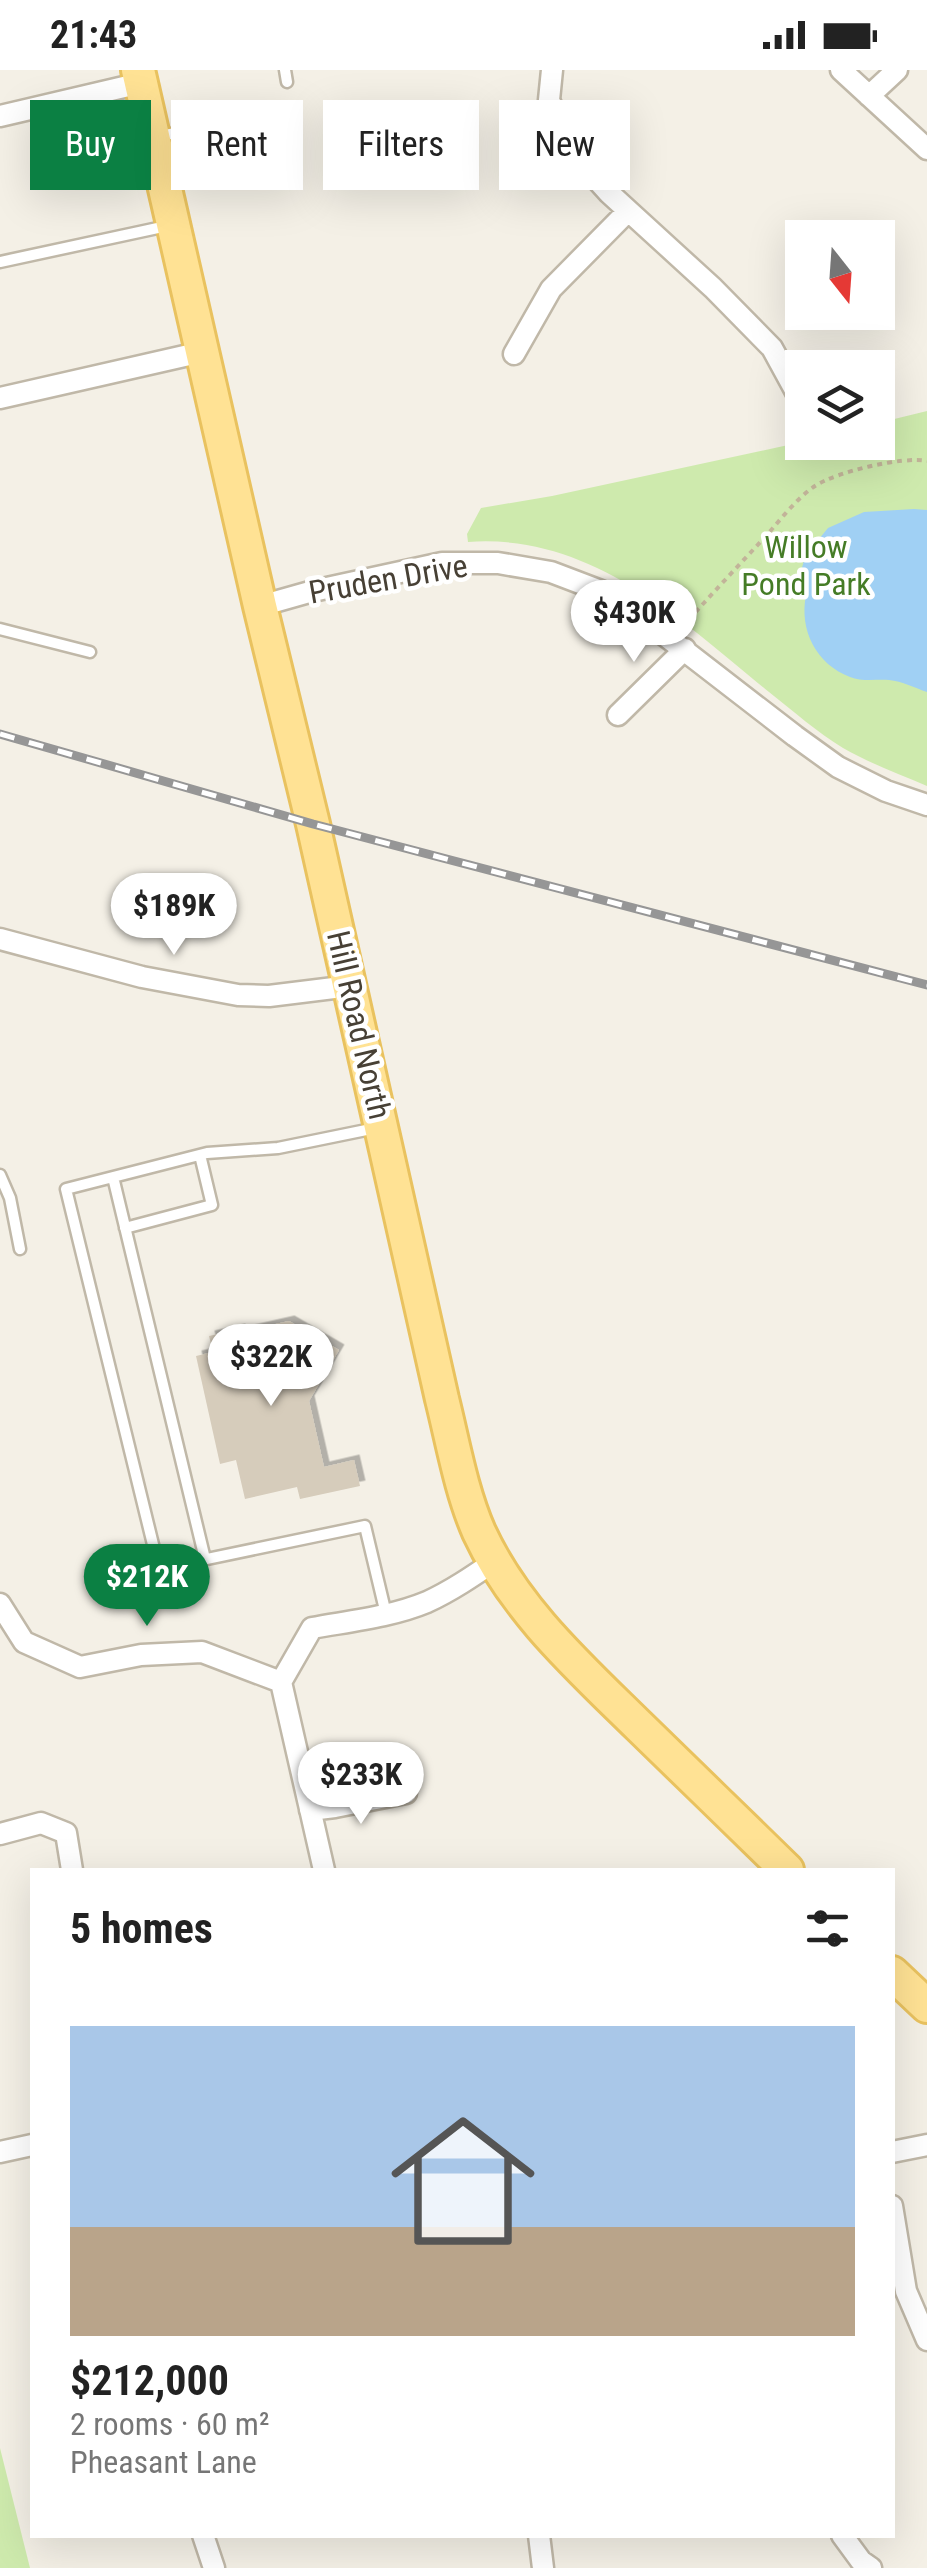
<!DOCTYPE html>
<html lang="en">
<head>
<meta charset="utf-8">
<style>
	body { margin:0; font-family:"Roboto Condensed",sans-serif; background:#f6f6f6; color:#222; height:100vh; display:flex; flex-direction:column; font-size:38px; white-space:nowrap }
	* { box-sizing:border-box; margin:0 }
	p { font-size:32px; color:#767676 }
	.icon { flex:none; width:55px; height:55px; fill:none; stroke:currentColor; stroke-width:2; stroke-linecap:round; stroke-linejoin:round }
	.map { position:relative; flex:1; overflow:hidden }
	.side { position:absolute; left:30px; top:1798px; width:865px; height:670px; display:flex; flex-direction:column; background:#fff; border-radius:0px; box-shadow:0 10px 40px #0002 }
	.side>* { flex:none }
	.banner { position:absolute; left:30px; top:30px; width:868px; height:90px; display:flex; gap:20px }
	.needle { width:65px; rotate:163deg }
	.controls { position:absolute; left:785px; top:150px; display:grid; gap:20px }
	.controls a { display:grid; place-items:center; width:110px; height:110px; border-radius:0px; background:#fff; box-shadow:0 10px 40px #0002; font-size:50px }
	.price { position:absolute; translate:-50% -85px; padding:0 22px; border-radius:35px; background:#fff; color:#222; font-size:32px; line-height:65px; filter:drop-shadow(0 2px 5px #0008) }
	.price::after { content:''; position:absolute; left:50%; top:60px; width:30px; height:22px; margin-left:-15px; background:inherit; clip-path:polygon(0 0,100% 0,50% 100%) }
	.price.selected { background:#0b8043; color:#fff }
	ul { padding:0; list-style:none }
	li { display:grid; align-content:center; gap:20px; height:530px; padding:0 40px }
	li span { display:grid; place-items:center; height:310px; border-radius:0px; color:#555 }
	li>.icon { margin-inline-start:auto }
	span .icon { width:180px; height:180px; fill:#fffc; stroke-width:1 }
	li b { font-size:42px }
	h2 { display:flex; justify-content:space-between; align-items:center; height:120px; padding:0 40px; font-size:42px }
	.pill { padding:0 35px; border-radius:0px; background:#fff; box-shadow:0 10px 40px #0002; font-size:35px; line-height:90px }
	.pill.selected { background:#0b8043; color:#fff }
	.status { display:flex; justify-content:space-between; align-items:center; height:70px; padding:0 50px; background:#fff; direction:ltr }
	.status svg { height:28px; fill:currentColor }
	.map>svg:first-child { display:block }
</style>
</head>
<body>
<div class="status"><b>21:43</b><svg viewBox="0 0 49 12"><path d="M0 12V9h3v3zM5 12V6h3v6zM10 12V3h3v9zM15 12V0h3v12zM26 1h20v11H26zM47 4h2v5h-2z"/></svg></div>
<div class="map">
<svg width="927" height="2498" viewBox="0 0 927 2498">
	<defs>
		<filter id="shadow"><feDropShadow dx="5.5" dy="-5.5" stdDeviation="0" flood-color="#0004"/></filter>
	</defs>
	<rect width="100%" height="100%" fill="#f4f0e6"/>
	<path fill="#ceeaad" d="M927 341V716C899 704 869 693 843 678 817 662 793 641 769 622 681 550 591 463 468 472L467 464 481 438 552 426 802 372H878V353Z
		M0 2378 30 2498H0Z"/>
	<path fill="#a0d0f4" d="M914 439 927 440V622C915 618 902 611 889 610 877 609 862 612 850 607 816 594 799 560 806 525L798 512 805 487 812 472 819 469 828 458 864 442Z"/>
	<path fill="#d6ccbb" filter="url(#shadow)" d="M127 42 135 77 127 79 131 92 112 97 99 51Z
		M289 1251 339 1280 309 1331 324 1397 354 1390 360 1416 300 1429 297 1417 245 1429 236 1390 220 1394 196 1286 213 1282 209 1266 240 1259V1262Z"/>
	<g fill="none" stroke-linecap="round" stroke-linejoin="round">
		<defs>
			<path id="lane" d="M285 0 287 12
				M238 51 292 43
				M160 66 238 51 247 85 242 93 170 113
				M0 192 167 156
				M0 559 90 582
				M376 1058 278 1078 207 1083 66 1119 159 1499 365 1456 386 1544
				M0 1105 10 1128 20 1179
				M113 1107 205 1489
				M125 1158 212 1135 200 1085"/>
			<path id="street" d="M552 0 549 30 571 81 609 123 713 218 772 278 802 333
				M841 0 927 79
				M869 26 897 0
				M0 46 141 13
				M514 284 551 219 628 141
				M0 328 202 282
				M260 536 313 521 442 493H498L551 502 601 521 632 540 795 666 838 697 886 721 927 735
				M618 645 685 579
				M0 869 142 907 238 925 269 926 350 916
				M0 1534 24 1572 80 1597 141 1585 202 1582 281 1612
				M310 1740 335 1737 406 1723
				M0 1764 41 1753 66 1763 72 1800
				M324 1800 281 1612 312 1558C350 1551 391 1547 427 1532 451 1521 473 1506 495 1491
				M0 2082 32 2075
				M892 2082 927 2075
				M892 2136 906 2221 927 2270
				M203 2465 214 2498
				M539 2465 543 2498
				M842 2465 861 2491 871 2498"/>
			<path id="primary" d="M138 0 260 536 313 754 442 1329C453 1373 461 1421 479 1462 515 1540 579 1597 639 1656 688 1704 738 1752 787 1800
				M892 1903 927 1936"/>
		</defs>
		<use href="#lane" stroke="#c0b8a8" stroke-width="15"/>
		<use href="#street" stroke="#c0b8a8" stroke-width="25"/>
		<use href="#primary" stroke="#e9c25f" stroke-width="38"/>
		<path stroke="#c2b499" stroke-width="4" stroke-dasharray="5 5" stroke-linecap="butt" d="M682 557C710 526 738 496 766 466 781 449 797 428 815 416 836 402 902 386 927 391"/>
		<use href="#lane" stroke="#fff" stroke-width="10"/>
		<use href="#street" stroke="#fff" stroke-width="20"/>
		<use href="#primary" stroke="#ffe294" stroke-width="32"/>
		<defs>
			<path id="rail" d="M0 664 313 754 927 915"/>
		</defs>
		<use href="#rail" stroke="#969696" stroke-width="9"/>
		<use href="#rail" stroke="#fff" stroke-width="5" stroke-dasharray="15" stroke-linecap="butt"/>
	</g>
	<g text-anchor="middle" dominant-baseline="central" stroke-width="9" stroke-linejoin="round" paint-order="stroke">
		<g font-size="32" fill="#457c26" stroke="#fff">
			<text x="806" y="477">Willow<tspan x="806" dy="37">Pond Park</tspan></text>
		</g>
		<g font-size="32" fill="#474035" stroke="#fff">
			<text transform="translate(388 509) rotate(-10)">Pruden Drive</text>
			<text transform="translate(359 955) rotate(77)">Hill Road North</text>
		</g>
	</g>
</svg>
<div class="controls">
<a><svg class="needle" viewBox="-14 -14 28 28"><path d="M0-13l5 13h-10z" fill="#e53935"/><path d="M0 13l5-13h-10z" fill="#767676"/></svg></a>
<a><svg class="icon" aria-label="layers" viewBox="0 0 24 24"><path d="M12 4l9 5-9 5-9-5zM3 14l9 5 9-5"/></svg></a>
</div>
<b class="price" style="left:634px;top:595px">$430K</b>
<b class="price" style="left:174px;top:888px">$189K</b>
<b class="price" style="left:271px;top:1339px">$322K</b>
<b class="price selected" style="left:147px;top:1559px">$212K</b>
<b class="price" style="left:361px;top:1757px">$233K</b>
<div class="banner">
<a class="pill selected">Buy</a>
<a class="pill">Rent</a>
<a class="pill">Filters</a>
<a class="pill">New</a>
</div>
<section class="side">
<h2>5 homes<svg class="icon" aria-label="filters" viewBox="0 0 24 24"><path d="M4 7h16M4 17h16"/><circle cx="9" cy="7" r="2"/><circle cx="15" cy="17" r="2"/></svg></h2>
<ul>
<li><span style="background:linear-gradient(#a9c7e8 65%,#b9a48a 0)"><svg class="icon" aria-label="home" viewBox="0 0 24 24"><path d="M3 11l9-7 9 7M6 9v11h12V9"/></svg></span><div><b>$212,000</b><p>2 rooms · 60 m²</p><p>Pheasant Lane</p></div></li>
</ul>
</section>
</div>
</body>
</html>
